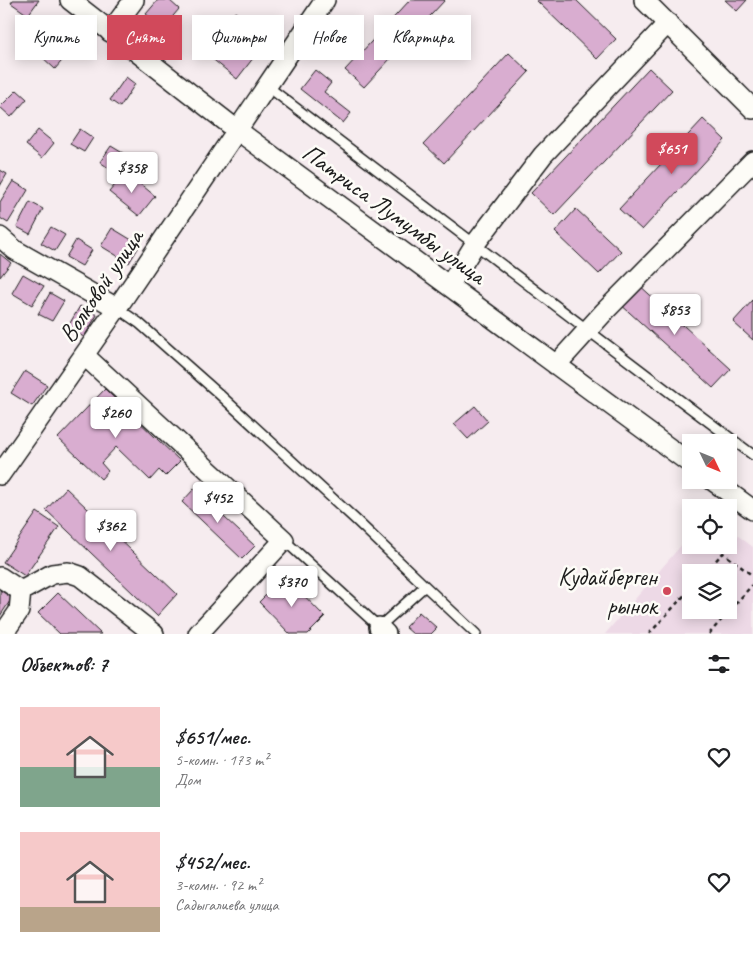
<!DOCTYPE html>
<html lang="ru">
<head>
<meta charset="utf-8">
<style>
	body { margin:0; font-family:Caveat,sans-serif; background:#f2f2f2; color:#202124; height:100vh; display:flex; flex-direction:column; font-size:19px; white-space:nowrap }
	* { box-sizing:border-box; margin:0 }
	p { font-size:16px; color:#757577 }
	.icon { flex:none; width:28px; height:28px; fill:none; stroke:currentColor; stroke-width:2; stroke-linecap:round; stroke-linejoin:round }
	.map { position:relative; height:634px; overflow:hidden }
	.panel { display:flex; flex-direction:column; background:#fff; flex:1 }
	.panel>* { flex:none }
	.banner { position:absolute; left:15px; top:15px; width:500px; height:45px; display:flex; gap:10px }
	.needle { width:32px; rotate:133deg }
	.buttons { position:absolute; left:682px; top:434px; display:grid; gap:10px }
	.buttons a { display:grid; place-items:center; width:55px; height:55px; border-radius:0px; background:#fff; box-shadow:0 2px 12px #0003; font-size:25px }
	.price { position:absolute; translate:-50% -42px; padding:0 11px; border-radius:5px; background:#fff; color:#222; font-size:16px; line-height:32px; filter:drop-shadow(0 1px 2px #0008) }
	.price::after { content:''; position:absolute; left:50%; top:30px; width:15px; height:11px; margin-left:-8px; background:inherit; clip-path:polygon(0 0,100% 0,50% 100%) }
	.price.active { background:#d1495b; color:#fff }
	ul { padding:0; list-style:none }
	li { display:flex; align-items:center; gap:15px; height:125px; padding:0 20px }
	li span { display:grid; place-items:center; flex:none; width:140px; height:100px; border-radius:0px; color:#555 }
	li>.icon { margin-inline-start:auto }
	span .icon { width:60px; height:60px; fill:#fffc; stroke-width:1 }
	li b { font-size:21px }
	h2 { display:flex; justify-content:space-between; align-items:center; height:60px; padding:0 20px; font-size:21px }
	.tag { padding:0 18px; border-radius:0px; background:#fff; box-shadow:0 2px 12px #0003; font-size:18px; line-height:45px }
	.tag.active { background:#d1495b; color:#fff }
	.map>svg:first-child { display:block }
</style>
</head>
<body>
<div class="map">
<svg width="753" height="634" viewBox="0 0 753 634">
	<rect width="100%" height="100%" fill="#f6ecef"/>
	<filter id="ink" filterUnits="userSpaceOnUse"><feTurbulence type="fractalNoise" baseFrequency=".02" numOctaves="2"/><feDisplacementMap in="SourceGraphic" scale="10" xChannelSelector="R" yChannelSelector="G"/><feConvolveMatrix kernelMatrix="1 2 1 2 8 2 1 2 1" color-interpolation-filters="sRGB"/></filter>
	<g filter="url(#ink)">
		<path fill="#edd9e6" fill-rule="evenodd" d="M729 529 753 547V634H605L691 534V545H729ZM691 572H729V610H691Z"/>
		<path fill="#d9add0" stroke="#1c1c1c" d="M13 0H39L28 15 11 3Z
			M158 0H169L179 9 163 28 146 14Z
			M410 0H445L364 87 345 70Z
			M536 0H576L616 39 597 59Z
			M725 0H747L737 11Z
			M235 12 253 25 243 38 225 25Z
			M222 31 254 57 237 79 204 52Z
			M59 37 72 49 55 69 41 56Z
			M509 53 529 72 444 163 424 144Z
			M649 68 672 90 554 215 531 193Z
			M315 70 331 83 324 92 351 113 343 123 300 89Z
			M126 77 135 84 120 107 110 100Z
			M17 90 27 99 11 117 0 107Z
			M703 119 725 140 642 230 619 209Z
			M80 129 93 138 84 152 70 144Z
			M38 130 54 143 42 158 26 145Z
			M111 146 126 155 114 172 100 162Z
			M0 170 7 174 0 186Z
			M126 172 155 196 139 216 109 192Z
			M13 181 28 190 8 223 0 218V202Z
			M30 202 43 209 30 234 17 227Z
			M576 209 621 251 599 274 555 232Z
			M51 227 65 235 55 251 41 243Z
			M112 228 140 245 129 263 101 246Z
			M76 240 92 250 82 266 66 257Z
			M0 254 11 263 0 277Z
			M23 274 44 286 32 305 12 293Z
			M637 283 731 369 713 388 619 303Z
			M50 293 64 301 52 321 38 314Z
			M753 300V340L733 322Z
			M80 306 97 315 84 337 67 328Z
			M25 371 47 385 32 406 11 393Z
			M105 389 180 461 165 476 159 470 150 480 116 447 101 463 108 471 101 479 58 438Z
			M475 406 488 421 468 439 454 424Z
			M66 488 177 594 157 616 46 510Z
			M194 489 255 546 242 559 182 502Z
			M37 512 59 527 25 576 3 562Z
			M285 576 325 617 308 634H290L259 602Z
			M0 590 12 598 0 616Z
			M58 593 101 634H60L38 613Z
			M419 612 437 628 431 634H413L405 627Z"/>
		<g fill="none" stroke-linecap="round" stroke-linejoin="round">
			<defs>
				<path id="lane" d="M267 86 681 401 753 455
					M117 308 139 323 218 393 356 520 425 586
					M284 540 379 627
					M379 627 425 586 476 634"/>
				<path id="street" d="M70 0 237 130 691 464
					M644 0 753 109
					M110 32 134 0
					M0 237 15 250 117 308
					M449 286 475 244 543 155 668 23
					M84 355 284 540 198 634
					M556 365 605 311 753 161
					M0 475 117 308 325 0
					M712 480 753 510
					M0 577 21 591 19 611 3 634
					M21 591 52 574 68 572 80 576 154 634
					M379 627 386 634"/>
			</defs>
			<use href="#lane" stroke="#1c1c1c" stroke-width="12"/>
			<use href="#street" stroke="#1c1c1c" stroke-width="22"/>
			<path stroke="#1c1c1c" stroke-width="2.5" stroke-dasharray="4 4" stroke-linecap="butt" d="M705 572 723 553 753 576
				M649 634 691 588
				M709 634 753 584"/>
			<use href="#lane" stroke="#fdfcf7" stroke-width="9"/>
			<use href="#street" stroke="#fdfcf7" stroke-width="19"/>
		</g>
	</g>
	<circle fill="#d1495b" stroke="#fdfcf7" stroke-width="2" cx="667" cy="591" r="5"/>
	<g text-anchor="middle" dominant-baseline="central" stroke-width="5" stroke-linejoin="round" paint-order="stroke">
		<g font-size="25" fill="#1c1c1c" stroke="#fdfcf7">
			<text transform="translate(394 214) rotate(36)">Патриса Лумумбы улица</text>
			<text transform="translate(101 286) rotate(-56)">Волковой улица</text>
		</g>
		<g font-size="25" fill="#1c1c1c" stroke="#fdfcf7" text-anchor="end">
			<text x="657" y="577">Кудайберген<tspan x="657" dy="29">рынок</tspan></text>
		</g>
	</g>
</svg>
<div class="buttons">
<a><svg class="needle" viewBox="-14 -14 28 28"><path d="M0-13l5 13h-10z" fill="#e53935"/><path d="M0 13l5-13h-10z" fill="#757577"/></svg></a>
<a><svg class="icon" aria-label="locate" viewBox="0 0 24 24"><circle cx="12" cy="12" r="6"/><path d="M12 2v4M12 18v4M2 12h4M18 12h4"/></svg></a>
<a><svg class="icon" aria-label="layers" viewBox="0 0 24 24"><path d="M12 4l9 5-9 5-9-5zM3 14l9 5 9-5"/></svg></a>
</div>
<b class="price active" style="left:672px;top:175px">$651</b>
<b class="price" style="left:132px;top:194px">$358</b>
<b class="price" style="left:675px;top:336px">$853</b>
<b class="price" style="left:116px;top:439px">$260</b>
<b class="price" style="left:218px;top:524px">$452</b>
<b class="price" style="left:111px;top:552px">$362</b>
<b class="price" style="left:292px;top:608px">$370</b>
<div class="banner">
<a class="tag">Купить</a>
<a class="tag active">Снять</a>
<a class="tag">Фильтры</a>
<a class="tag">Новое</a>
<a class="tag">Квартира</a>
</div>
</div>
<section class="panel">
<h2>Объектов: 7<svg class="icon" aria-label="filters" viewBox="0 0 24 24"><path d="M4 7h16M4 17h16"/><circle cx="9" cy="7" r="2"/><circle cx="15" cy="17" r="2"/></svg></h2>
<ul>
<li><span style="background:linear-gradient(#f6c9c9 60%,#7fa58c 0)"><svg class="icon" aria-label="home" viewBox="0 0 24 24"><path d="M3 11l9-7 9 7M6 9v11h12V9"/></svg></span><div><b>$651/мес.</b><p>5-комн. · 173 m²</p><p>Дом</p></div><svg class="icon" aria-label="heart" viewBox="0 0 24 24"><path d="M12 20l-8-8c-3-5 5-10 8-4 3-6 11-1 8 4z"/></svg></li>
<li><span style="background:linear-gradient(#f6c9c9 75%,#b9a48a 0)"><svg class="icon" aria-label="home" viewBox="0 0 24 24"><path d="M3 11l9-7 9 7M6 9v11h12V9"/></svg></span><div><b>$452/мес.</b><p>3-комн. · 92 m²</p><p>Садыгалиева улица</p></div><svg class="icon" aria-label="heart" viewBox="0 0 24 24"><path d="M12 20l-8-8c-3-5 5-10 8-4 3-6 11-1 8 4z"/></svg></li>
</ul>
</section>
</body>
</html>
